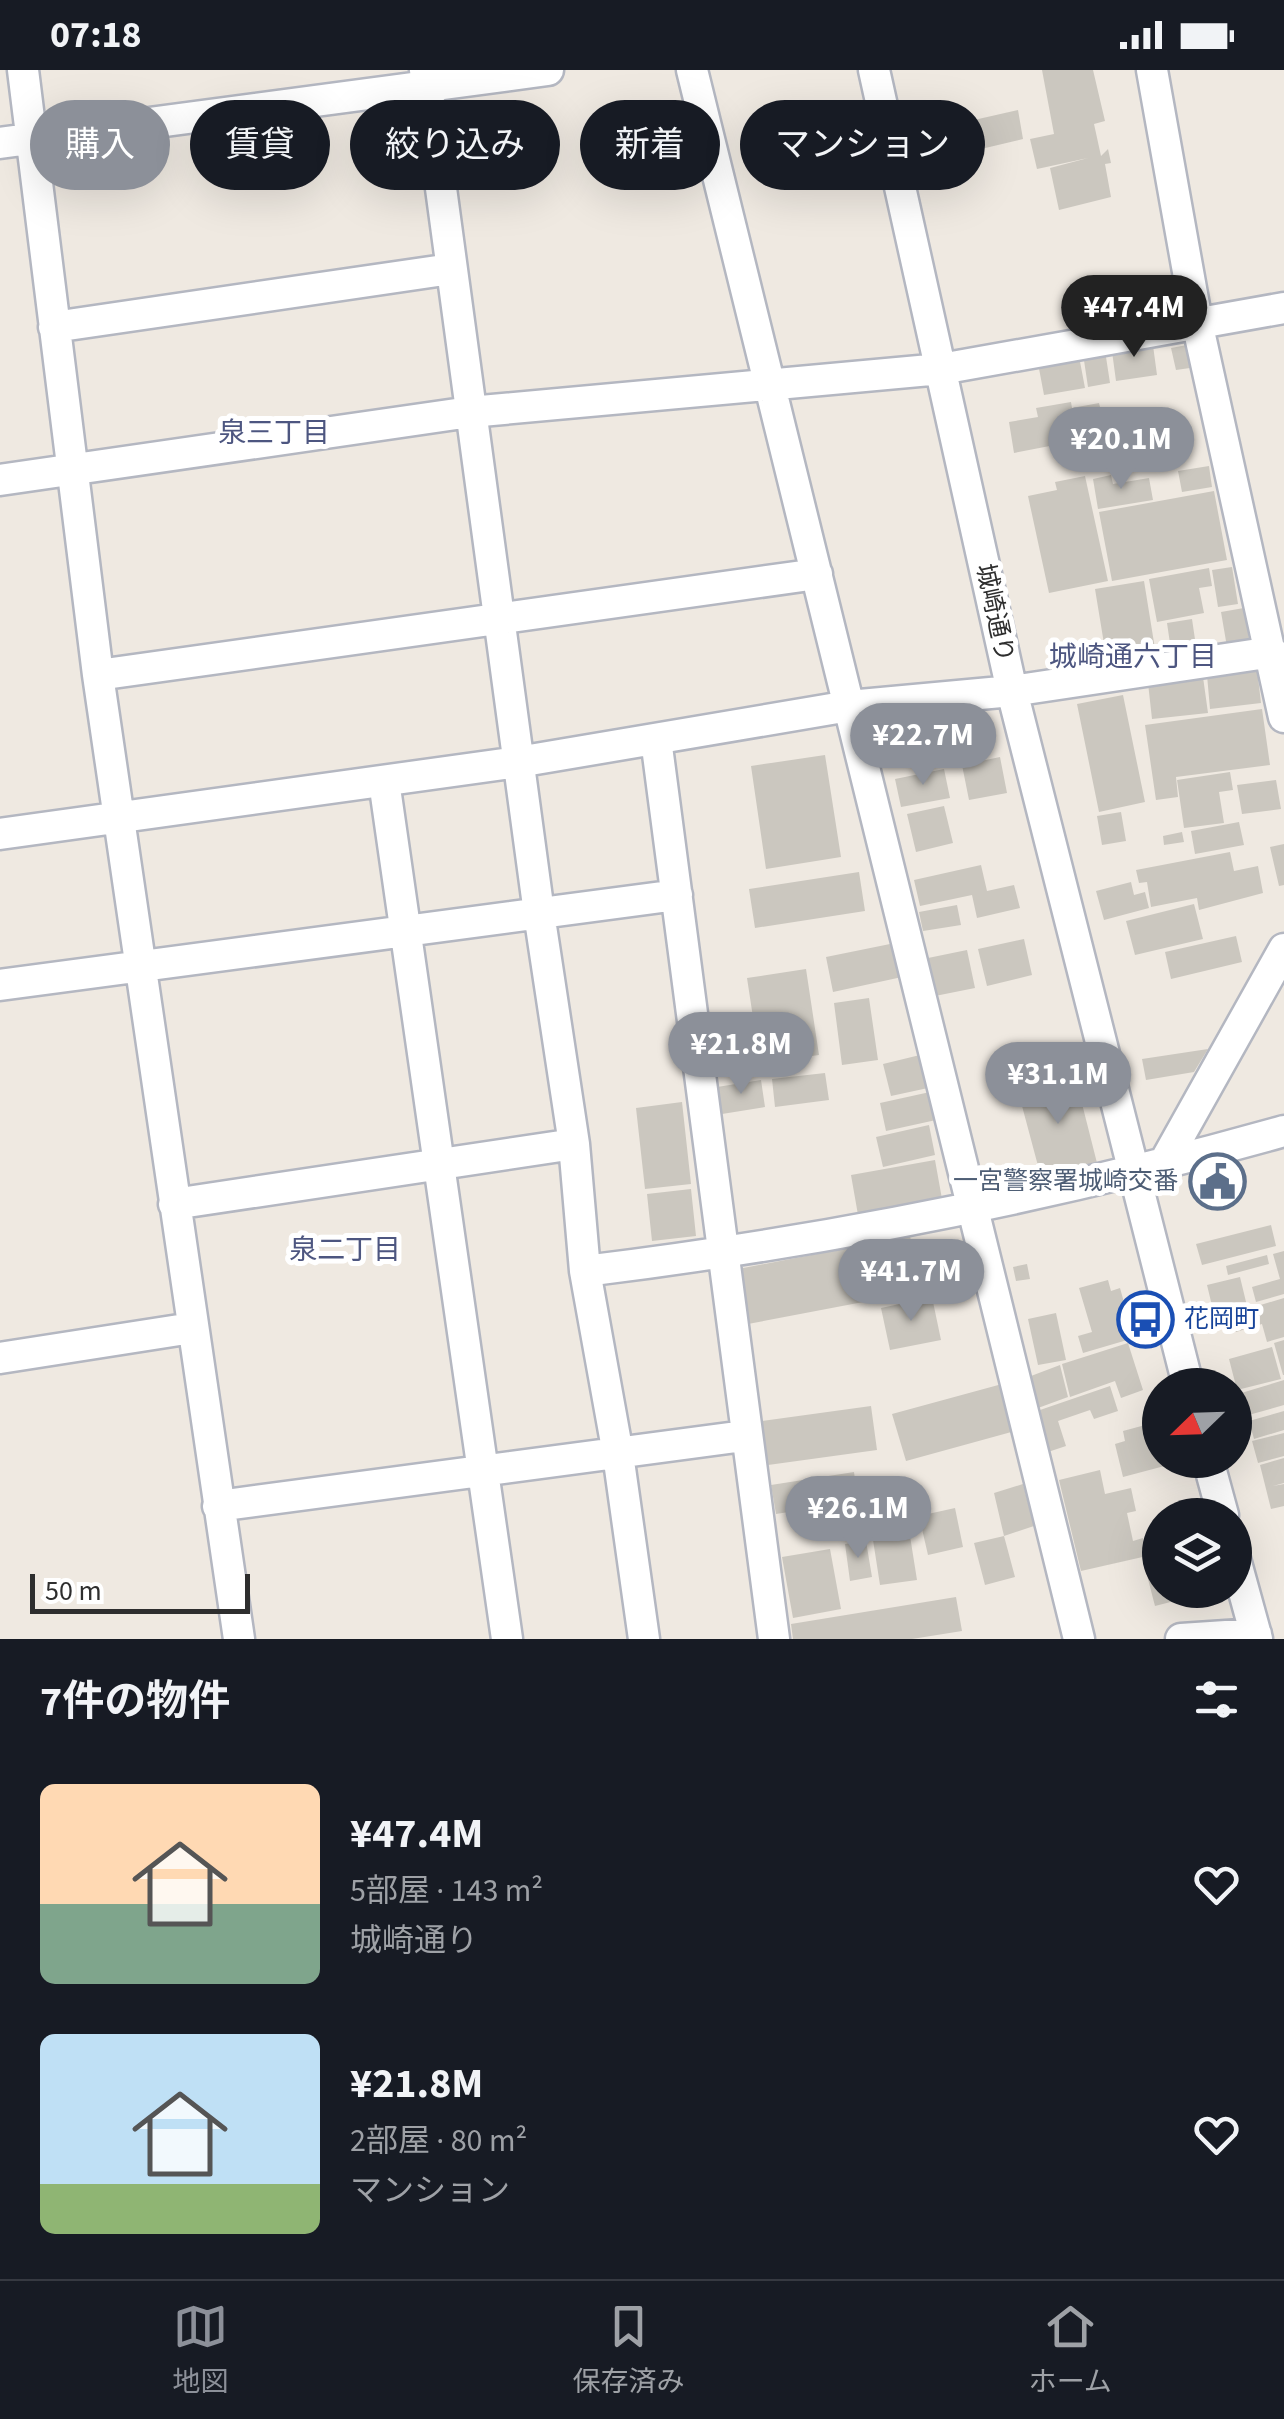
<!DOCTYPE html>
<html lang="ja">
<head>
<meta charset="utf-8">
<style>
	body { margin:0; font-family:"Source Sans 3","Noto Sans JP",sans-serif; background:#20242c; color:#f1f3f6; height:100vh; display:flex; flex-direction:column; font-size:38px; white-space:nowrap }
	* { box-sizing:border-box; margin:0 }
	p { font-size:32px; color:#9ea1a6 }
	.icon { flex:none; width:55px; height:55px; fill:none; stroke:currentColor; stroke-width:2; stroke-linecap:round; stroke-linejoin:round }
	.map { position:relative; height:1569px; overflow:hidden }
	.drawer { display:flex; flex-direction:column; background:#171b24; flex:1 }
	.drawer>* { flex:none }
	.hud { position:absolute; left:30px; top:30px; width:1225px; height:90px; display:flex; gap:20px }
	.needle { width:65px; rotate:247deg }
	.buttons { position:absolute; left:1142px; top:1298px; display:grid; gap:20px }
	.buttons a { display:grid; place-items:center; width:110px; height:110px; border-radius:50%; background:#171b24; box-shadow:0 10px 40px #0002; font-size:50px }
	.scale { position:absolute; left:30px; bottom:25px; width:220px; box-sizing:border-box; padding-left:10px; border:5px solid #2e2e2e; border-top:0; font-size:28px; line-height:35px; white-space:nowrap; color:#2e2e2e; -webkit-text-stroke:8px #fff; paint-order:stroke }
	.price { position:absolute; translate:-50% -85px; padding:0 22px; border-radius:35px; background:#8c9099; color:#fff; font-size:32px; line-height:65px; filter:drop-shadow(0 2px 5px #0008) }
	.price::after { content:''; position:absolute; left:50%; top:60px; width:30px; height:22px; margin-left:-15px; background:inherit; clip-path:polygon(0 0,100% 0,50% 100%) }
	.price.selected { background:#222; color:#fff }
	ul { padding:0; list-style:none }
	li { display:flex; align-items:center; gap:30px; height:250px; padding:0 40px }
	li span { display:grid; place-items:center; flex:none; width:280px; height:200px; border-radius:15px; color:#555 }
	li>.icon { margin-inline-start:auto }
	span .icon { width:120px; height:120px; fill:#fffc; stroke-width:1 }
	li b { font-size:42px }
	h2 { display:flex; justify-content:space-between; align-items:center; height:120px; padding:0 40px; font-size:42px }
	.tag { padding:0 35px; border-radius:45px; background:#171b24; box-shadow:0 10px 40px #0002; font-size:35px; line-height:90px }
	.tag.selected { background:#8c9099; color:#fff }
	.status { display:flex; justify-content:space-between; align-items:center; height:70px; padding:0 50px; background:#171b24; direction:ltr }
	.status svg { height:28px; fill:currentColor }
	.dock { display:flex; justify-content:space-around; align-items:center; height:140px; border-top:2px solid #363941; background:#171b24; font-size:28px; color:#9ea1a6 }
	.dock a { display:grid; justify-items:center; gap:5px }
	.dock .selected { color:#8c9099 }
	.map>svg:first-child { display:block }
</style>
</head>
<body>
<div class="status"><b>07:18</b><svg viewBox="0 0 49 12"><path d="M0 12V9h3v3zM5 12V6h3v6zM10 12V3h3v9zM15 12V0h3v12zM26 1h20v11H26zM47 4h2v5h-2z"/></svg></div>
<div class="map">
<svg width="1284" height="1569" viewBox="0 0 1284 1569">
	<rect width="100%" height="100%" fill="#efe9e1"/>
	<path fill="#cbc7bf" d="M1042 0H1093L1105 51 1094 54 1101 86 1108 79 1111 93 1105 94 1111 127 1059 140 1050 98 1088 88 1037 99 1030 69 1054 64Z
		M1018 40 1023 69 960 84 952 55Z
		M1152 268 1157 305 1116 311 1111 274Z
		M1104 274 1110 313 1088 317 1082 277Z
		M1187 275 1190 298 1176 300 1171 278Z
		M1078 281 1085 318 1044 325 1037 288Z
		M1071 332 1072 338 1099 333 1107 365 1014 383 1009 352 1038 347 1036 338Z
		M1209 396 1212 417 1182 422 1178 401Z
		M1111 405 1113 414 1149 408 1153 430 1098 439 1093 409Z
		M1085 406 1108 511 1049 523 1028 426 1057 420 1055 412Z
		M1214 421 1227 490 1112 511 1099 442Z
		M1232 497 1238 534 1218 537 1212 500Z
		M1209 498 1212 516 1199 518 1204 543 1157 552 1149 509Z
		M1144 511 1156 585 1107 592 1095 519Z
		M1244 538 1250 574 1227 577 1221 542Z
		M1192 549 1197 583 1172 587 1167 553Z
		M1257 599 1261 633 1210 639 1207 605Z
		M1203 607 1208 643 1152 649 1148 613Z
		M1123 625 1145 732 1099 742 1077 634Z
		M1262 639 1270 695 1176 707 1178 727 1156 730 1145 655Z
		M976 644 985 682 937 692 928 654Z
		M825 685 841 787 766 799 751 696Z
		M1000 687 1007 723 969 730 962 695Z
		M944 699 950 728 901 737 895 709Z
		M1230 702 1233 720 1219 722 1224 753 1184 758 1177 710Z
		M1276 710 1281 739 1242 744 1237 715Z
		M944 736 953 773 916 782 907 744Z
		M1121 742 1126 771 1102 775 1097 746Z
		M1239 752 1244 775 1195 784 1191 761Z
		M1182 762 1184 772 1164 775 1163 766Z
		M1284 774V815L1279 816 1270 777Z
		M1230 782 1234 801 1258 796 1263 823 1199 840 1197 828 1151 837 1147 812 1139 813 1136 800Z
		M981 795 987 821 1014 815 1020 838 977 848 972 825 920 836 914 810Z
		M859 802 865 841 755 858 749 819Z
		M1131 812 1134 825 1145 822 1149 838 1104 850 1096 821Z
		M1194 834 1203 869 1135 885 1126 851Z
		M957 835 961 855 923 861 919 842Z
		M1236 866 1242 892 1171 909 1165 882Z
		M1024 869 1032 905 987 916 978 879Z
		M895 873 902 907 833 922 826 887Z
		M967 880 975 918 935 926 928 888Z
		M806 899 819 985 760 993 747 908Z
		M869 928 878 990 842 995 834 933Z
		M1208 979 1194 1002 1146 1010 1142 989Z
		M920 985 928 1018 891 1026 883 994Z
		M825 1003 829 1030 775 1037 772 1009Z
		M1075 1006 1097 1093 1041 1107 1018 1021Z
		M761 1010 765 1037 722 1044 717 1017Z
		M930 1022 936 1050 886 1061 880 1033Z
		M682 1032 691 1114 645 1119 636 1038Z
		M929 1055 935 1085 883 1097 876 1067Z
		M935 1090 942 1129 858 1145 851 1105Z
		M1233 1098 1238 1120 1198 1129 1193 1108Z
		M691 1119 696 1166 652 1171 647 1124Z
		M1271 1155 1276 1176 1202 1195 1196 1174Z
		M910 1166 921 1221 748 1254 738 1199Z
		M1284 1181V1224L1256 1232 1252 1217 1280 1209 1273 1184Z
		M1267 1185 1269 1194 1228 1205 1226 1196Z
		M1027 1194 1030 1209 1016 1211 1013 1197Z
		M1240 1207 1247 1236 1214 1244 1207 1215Z
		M1108 1210 1111 1221 1120 1218 1134 1268 1083 1283 1078 1266 1092 1262 1079 1218Z
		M932 1227 941 1270 890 1280 881 1238Z
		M1284 1228V1267L1267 1272 1262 1254 1236 1262 1231 1244Z
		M1056 1243 1066 1290 1038 1295 1028 1249Z
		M1284 1270V1305H1283L1274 1273Z
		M1128 1273 1143 1320 1121 1328 1115 1311 1070 1327 1062 1294Z
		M1272 1277 1281 1309 1237 1320 1229 1289Z
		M1060 1295 1068 1327 1038 1338 1031 1306Z
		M1284 1310V1335L1245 1346 1238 1324Z
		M1002 1314 1015 1361 906 1391 892 1344Z
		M1110 1316 1118 1341 1094 1349 1090 1340 1058 1351 1066 1376 1048 1382 1040 1340Z
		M871 1336 877 1380 768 1395 762 1351Z
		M1284 1341V1360L1254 1369 1249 1351Z
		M1160 1351V1390H1171L1172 1394 1123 1407 1115 1374 1125 1371 1123 1361Z
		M1284 1363V1386L1258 1393 1252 1371Z
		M1284 1388V1413L1273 1416 1284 1414V1436L1271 1439 1260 1395Z
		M1100 1400 1105 1424 1131 1418 1136 1441 1127 1443 1133 1471 1143 1468 1147 1486 1081 1501 1059 1410Z
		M854 1402 858 1431 776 1444 771 1415Z
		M1023 1414 1034 1456 1004 1466 994 1423Z
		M955 1438 963 1477 928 1485 919 1446Z
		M907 1447 917 1510 880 1515 873 1470 884 1468 882 1451Z
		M1004 1466 1015 1507 985 1515 974 1473Z
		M866 1471 872 1507 850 1511 845 1474Z
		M830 1479 841 1539 793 1548 782 1487Z
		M1160 1485V1520H1195L1190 1527 1155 1536 1143 1490Z
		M956 1527 962 1561 912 1569H793L791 1554Z"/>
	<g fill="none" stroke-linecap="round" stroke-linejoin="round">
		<defs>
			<path id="minor" d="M23 0 98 605 239 1569
				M425 0 539 843 574 1074 585 1201 618 1384 644 1569
				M692 0 1079 1569
				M874 0 1012 621 1188 1315
				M1152 0 1197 252 1284 647
				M0 73 548 0
				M54 257 451 199
				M0 410 470 342 941 299 1284 238
				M98 605 817 504
				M656 669 774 1569
				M384 711 507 1569
				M0 764 518 692 849 636 1012 621 1272 582
				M0 915 677 825
				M1163 1095 1284 879
				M174 1134 574 1074
				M585 1201C822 1172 1054 1126 1284 1061
				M0 1288 192 1258
				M1208 1390 1223 1445
				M218 1436 744 1366
				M1235 1489 1257 1569
				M1181 1569 1256 1564"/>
		</defs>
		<use href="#minor" stroke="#b4b7c1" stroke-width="35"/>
		<use href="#minor" stroke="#fff" stroke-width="30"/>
	</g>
	<defs>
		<symbol id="civic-ring" viewBox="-11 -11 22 22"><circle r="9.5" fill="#fff" stroke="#5c6f8a" stroke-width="1.5"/><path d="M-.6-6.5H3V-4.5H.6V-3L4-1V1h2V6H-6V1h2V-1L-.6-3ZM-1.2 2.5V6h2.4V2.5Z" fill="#5c6f8a"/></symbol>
		<symbol id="bus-ring" viewBox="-11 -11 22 22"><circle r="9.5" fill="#fff" stroke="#1a4fb4" stroke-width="1.5"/><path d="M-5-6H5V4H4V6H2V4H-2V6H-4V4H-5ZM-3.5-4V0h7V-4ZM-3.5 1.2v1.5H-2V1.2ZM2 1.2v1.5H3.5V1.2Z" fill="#1a4fb4"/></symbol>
	</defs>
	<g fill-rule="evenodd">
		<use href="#civic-ring" x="1186" y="1080" width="63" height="63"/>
		<use href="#bus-ring" x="1114" y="1218" width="63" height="63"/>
	</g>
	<g text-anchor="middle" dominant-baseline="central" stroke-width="10" stroke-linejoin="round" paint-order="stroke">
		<g font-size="25" fill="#2e2e2e" stroke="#fff">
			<text transform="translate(995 543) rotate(78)">城崎通り</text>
		</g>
		<g font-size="25" fill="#4e5e75" stroke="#fff" text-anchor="end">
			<text x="1178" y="1111">一宮警察署城崎交番</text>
		</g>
		<g font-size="25" fill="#164399" stroke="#fff" text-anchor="start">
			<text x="1184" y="1249">花岡町</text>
		</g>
		<g font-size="28" fill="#4d5680" stroke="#fff">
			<text x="274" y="363">泉三丁目</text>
			<text x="1133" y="587">城崎通六丁目</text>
			<text x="345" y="1180">泉二丁目</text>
		</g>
	</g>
</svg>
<div class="buttons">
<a><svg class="needle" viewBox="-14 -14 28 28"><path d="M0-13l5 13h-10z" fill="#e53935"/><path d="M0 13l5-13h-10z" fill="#9ea1a6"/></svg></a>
<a><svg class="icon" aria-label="layers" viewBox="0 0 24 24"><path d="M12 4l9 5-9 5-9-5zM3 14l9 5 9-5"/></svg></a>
</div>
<div class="scale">50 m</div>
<b class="price selected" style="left:1134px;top:290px">¥47.4M</b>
<b class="price" style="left:1121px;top:422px">¥20.1M</b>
<b class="price" style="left:923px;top:718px">¥22.7M</b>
<b class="price" style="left:741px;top:1027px">¥21.8M</b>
<b class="price" style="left:1058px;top:1057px">¥31.1M</b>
<b class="price" style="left:911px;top:1254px">¥41.7M</b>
<b class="price" style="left:858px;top:1491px">¥26.1M</b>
<div class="hud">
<a class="tag selected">購入</a>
<a class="tag">賃貸</a>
<a class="tag">絞り込み</a>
<a class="tag">新着</a>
<a class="tag">マンション</a>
</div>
</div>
<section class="drawer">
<h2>7件の物件<svg class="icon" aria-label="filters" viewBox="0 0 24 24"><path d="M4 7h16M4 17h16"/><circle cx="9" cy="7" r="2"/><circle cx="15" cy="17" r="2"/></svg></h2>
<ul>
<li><span style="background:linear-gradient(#ffd9b3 60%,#7fa58c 0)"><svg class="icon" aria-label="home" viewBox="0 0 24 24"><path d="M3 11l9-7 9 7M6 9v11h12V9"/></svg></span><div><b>¥47.4M</b><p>5部屋 · 143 m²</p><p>城崎通り</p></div><svg class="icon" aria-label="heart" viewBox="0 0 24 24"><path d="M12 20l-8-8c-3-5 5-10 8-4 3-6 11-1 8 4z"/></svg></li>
<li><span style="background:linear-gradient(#bfe0f5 75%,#8fb573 0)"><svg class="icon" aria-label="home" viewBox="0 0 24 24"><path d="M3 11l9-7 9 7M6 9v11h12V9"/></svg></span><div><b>¥21.8M</b><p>2部屋 · 80 m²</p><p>マンション</p></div><svg class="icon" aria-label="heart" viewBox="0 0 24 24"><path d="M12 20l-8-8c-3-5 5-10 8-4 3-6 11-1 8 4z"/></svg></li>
</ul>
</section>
<nav class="dock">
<a class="selected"><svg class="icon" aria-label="map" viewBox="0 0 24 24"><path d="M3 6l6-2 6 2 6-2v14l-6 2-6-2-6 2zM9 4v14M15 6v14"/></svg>地図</a>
<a><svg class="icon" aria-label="saved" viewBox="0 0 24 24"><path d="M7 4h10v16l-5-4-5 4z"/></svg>保存済み</a>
<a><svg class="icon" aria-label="home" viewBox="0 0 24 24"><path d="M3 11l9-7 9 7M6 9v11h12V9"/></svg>ホーム</a>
</nav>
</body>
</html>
